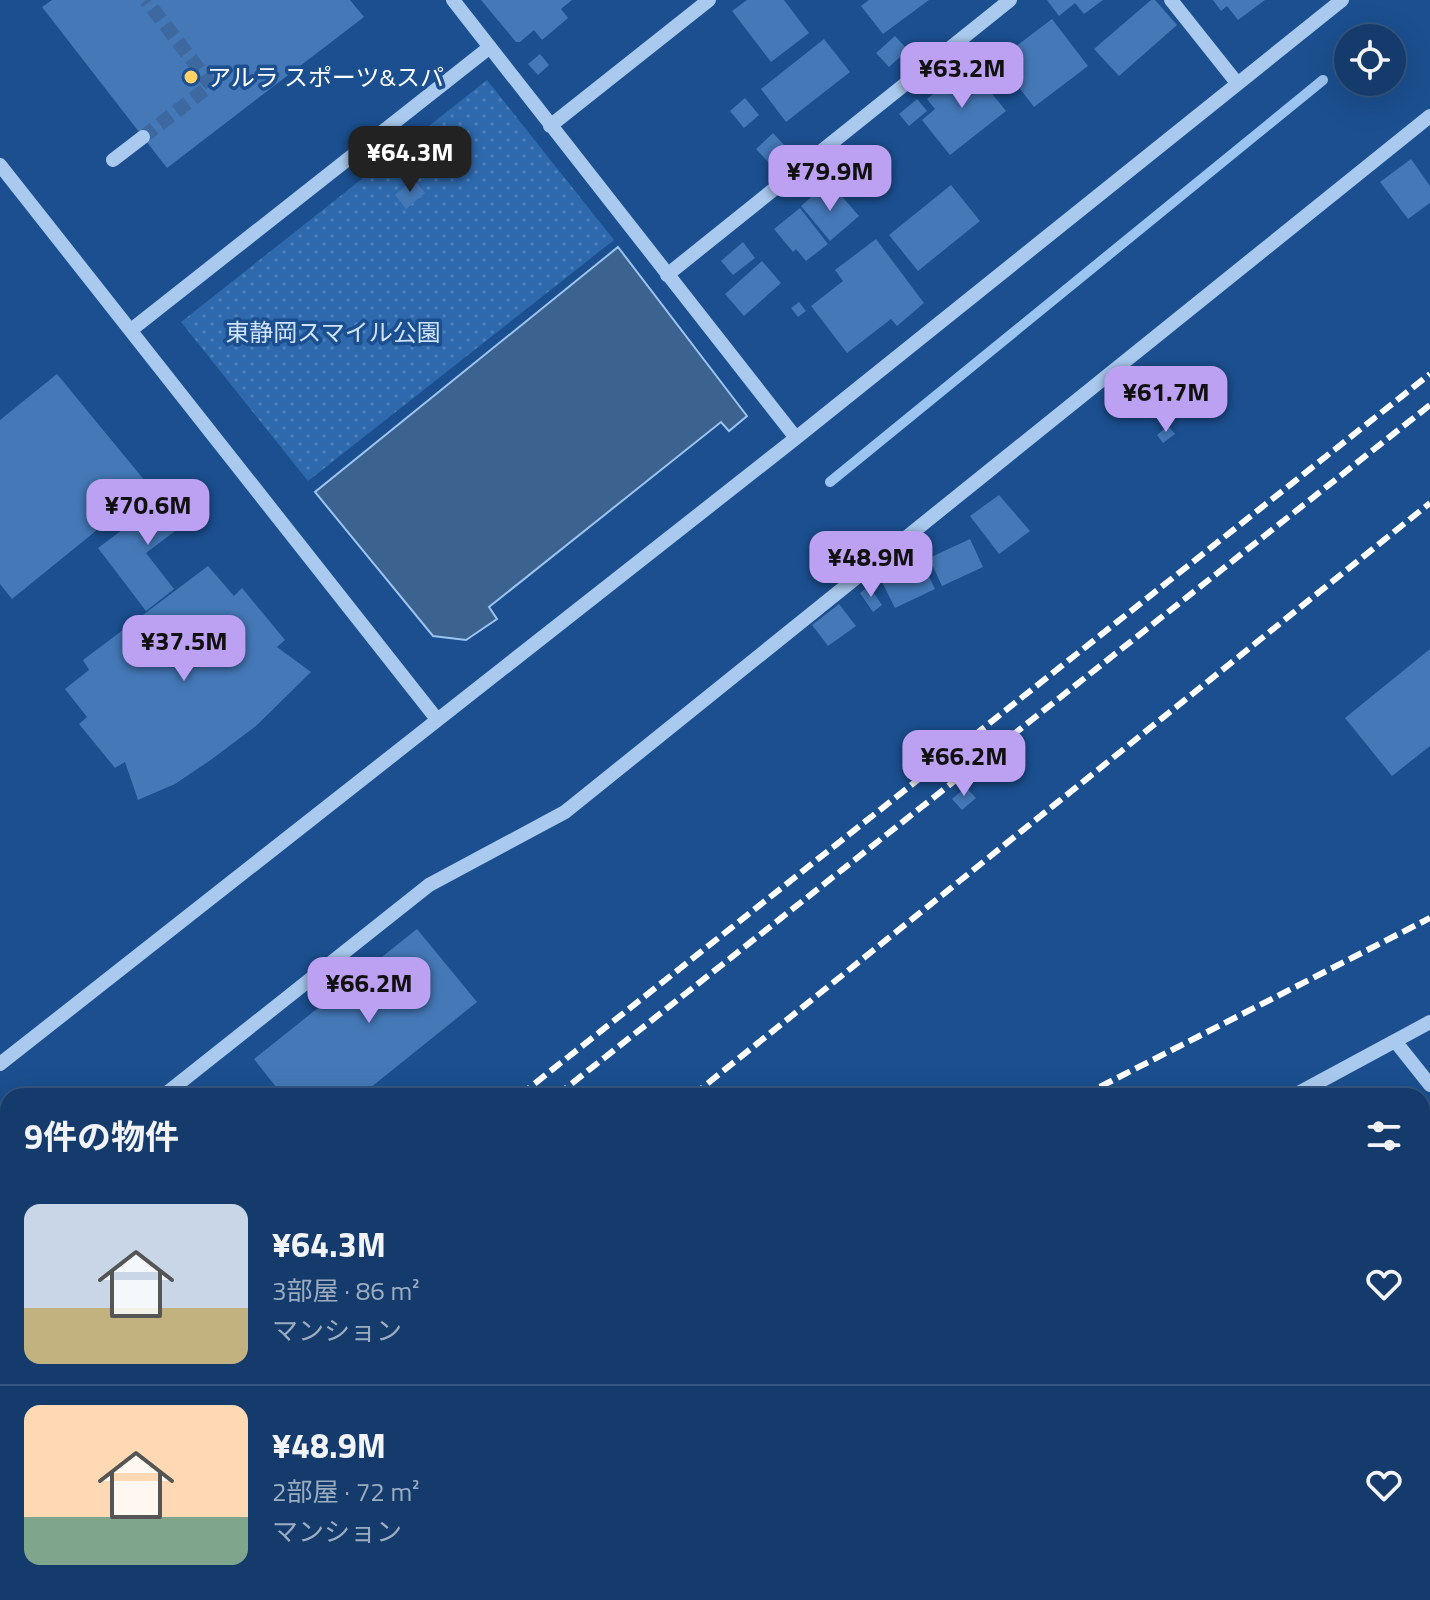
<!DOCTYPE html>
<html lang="ja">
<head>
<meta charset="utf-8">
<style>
	body { margin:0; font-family:"Titillium Web","Noto Sans JP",sans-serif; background:#214673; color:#f1f3f6; height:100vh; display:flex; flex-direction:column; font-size:30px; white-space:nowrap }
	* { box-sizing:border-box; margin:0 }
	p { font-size:26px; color:#9dadc1 }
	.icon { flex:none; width:44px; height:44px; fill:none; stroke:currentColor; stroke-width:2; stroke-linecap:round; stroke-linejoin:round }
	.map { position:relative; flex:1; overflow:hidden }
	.details { position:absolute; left:0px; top:1088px; width:1430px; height:512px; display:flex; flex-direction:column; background:#143b6b; border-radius:24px 24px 0 0; box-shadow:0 8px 32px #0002,0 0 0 2px #33557e }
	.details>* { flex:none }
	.fabs { position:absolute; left:1334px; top:24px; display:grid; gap:16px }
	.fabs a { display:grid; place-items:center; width:72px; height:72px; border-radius:50%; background:#143b6b; box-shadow:0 8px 32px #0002,0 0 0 2px #33557e; font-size:40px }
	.price { position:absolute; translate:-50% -68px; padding:0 18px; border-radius:16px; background:#bca0f2; color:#111; font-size:26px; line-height:52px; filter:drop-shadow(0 2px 4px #0008) }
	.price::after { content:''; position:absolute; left:50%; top:48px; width:24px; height:18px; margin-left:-12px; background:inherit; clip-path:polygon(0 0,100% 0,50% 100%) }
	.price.current { background:#222; color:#fff }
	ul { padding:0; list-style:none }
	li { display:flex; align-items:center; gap:24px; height:200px; padding:0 24px }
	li+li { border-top:2px solid #33557e }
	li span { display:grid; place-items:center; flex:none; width:224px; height:160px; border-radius:16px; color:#555 }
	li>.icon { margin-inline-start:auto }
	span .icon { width:96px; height:96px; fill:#fffc; stroke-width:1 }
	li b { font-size:34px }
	h2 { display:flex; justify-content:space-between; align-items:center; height:96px; padding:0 24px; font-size:34px }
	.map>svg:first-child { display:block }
</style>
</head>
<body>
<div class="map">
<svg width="1430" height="1600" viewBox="0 0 1430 1600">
	<defs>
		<pattern id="park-dots" width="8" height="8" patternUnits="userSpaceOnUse" patternTransform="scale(2)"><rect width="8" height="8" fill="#2e69ad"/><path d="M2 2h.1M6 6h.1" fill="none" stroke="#4d80b9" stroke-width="1.8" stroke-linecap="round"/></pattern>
	</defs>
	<rect width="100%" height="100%" fill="#1b4f8f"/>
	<path fill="url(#park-dots)" d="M487 80 614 240 308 481 181 322Z"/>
	<path fill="#3c6290" stroke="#9cc4f0" stroke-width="2" d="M618 247 747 416 729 431 721 422 489 607 497 619 466 640 433 636 315 492Z"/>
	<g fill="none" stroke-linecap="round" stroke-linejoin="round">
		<path stroke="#9cc4f0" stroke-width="10" d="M830 482 1323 80"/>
	</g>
	<path fill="#4478b7" d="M52 0H350L364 17 167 168 42 7Z
		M481 0H572L561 9 568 18 542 40 534 30 520 42H516Z
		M747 0H784L809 33 771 62 732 11Z
		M869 0H929L883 34 861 6Z
		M1047 0H1103L1084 14 1075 3 1059 16Z
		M1151 0H1155L1177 25 1119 76 1094 49Z
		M1213 0H1265L1238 20 1227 6 1221 11Z
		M1052 19 1088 66 1034 107 998 60Z
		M895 36 908 50 889 67 876 53Z
		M824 39 850 72 786 122 761 89Z
		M540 54 549 65 538 75 528 64Z
		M969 65 1006 111 950 155 922 120 935 109 927 99Z
		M745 98 759 115 744 128 730 111Z
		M917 99 927 111 909 126 899 114Z
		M773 133 785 146 770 164 756 149Z
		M1411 159 1430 186V203L1408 219 1380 182Z
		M414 179 425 193 406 209 395 195Z
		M951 185 980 221 918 271 889 235Z
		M833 186 859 216 830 241 801 206 816 193 820 197Z
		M800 208 828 244 806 261 796 249 793 252 774 229Z
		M876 239 924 303 897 326 891 319 847 353 811 306 843 281 835 270Z
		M743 242 755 258 733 275 721 261Z
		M762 261 781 283 744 316 725 294Z
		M799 302 806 311 798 317 791 308Z
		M57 374 150 487 12 599 0 584V420Z
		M1168 426 1175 434 1163 443 1157 435Z
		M179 487 199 513 146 553 174 589 146 611 98 548Z
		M999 495 1030 531 999 554 970 516Z
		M970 539 983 567 942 586 929 558Z
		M922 562 935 589 895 608 881 580Z
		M208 566 234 596 242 588 285 640 277 647 311 672 256 726 212 759 175 784 138 800 125 762 115 768 79 724 87 717 65 689 89 670 83 660Z
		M869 586 882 605 873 612 860 593Z
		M839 604 856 626 828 646 812 625Z
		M1430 649V746L1392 776 1345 718Z
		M966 787 976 798 962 810 952 799Z
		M417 929 477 1002 360 1096H283L254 1059Z
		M1422 1211 1427 1233 1423 1246H1422Z
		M1422 1341 1430 1349V1446L1422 1452Z
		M620 1592H1241L1230 1600H611Z"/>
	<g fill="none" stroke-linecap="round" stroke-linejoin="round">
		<path stroke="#3d69a0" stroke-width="14" stroke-dasharray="14 7" stroke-linecap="butt" d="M143 137 211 85 146 0"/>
		<path stroke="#a9c9ee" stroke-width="14" d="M453 0 796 438
			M1171 0 1237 83
			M550 126 709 0
			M113 160 143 137
			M0 165 436 718
			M667 275 1010 0
			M131 330 490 47
			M1395 1041 1430 1085
			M0 1064 796 438 1342 0
			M163 1096 429 885 565 812 1430 116
			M1293 1096 1430 1022
			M1423 1117 1430 1112
			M0 1286 8 1277
			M420 1600 432 1592"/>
		<path stroke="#fff" stroke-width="6" stroke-dasharray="14 6" stroke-linecap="butt" d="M519 1096 1430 374
			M556 1096 1430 405
			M692 1096 1430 503
			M1082 1096 1430 918
			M0 1508 8 1501
			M0 1535 8 1529
			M64 1600 74 1592
			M257 1600 269 1592"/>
	</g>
	<circle fill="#ffd166" stroke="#1b4f8f" stroke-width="3" cx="191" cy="77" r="8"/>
	<g text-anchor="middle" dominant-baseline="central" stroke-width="7" stroke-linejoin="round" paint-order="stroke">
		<g font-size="24" fill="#fff" stroke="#1b4f8f" text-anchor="start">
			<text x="207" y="77">アルラ スポーツ&amp;スパ</text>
		</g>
		<g font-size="24" fill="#cfe3fa" stroke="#1b4f8f">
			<text x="333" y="332">東静岡スマイル公園</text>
		</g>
	</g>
</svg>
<div class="fabs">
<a><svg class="icon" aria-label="locate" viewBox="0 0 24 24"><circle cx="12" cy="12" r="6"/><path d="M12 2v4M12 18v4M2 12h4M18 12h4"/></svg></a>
</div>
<b class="price" style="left:962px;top:110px">¥63.2M</b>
<b class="price current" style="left:410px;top:194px">¥64.3M</b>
<b class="price" style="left:830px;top:213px">¥79.9M</b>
<b class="price" style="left:1166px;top:434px">¥61.7M</b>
<b class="price" style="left:148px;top:547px">¥70.6M</b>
<b class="price" style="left:871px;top:599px">¥48.9M</b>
<b class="price" style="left:184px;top:683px">¥37.5M</b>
<b class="price" style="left:964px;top:798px">¥66.2M</b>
<b class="price" style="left:369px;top:1025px">¥66.2M</b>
<section class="details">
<h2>9件の物件<svg class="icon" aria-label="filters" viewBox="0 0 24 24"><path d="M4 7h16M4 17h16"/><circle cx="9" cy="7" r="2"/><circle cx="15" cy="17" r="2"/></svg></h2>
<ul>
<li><span style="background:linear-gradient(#c9d6e8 65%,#c2b280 0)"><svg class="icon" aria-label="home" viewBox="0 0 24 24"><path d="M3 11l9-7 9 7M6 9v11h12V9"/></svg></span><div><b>¥64.3M</b><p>3部屋 · 86 m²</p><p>マンション</p></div><svg class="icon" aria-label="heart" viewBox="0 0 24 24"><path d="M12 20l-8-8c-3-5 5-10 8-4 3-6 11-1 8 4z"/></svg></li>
<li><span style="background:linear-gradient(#ffd9b3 70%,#7fa58c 0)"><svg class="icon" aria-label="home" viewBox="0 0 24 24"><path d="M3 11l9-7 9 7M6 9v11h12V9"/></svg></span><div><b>¥48.9M</b><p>2部屋 · 72 m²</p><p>マンション</p></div><svg class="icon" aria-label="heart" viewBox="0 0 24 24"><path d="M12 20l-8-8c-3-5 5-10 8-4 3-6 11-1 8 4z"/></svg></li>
</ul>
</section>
</div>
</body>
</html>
